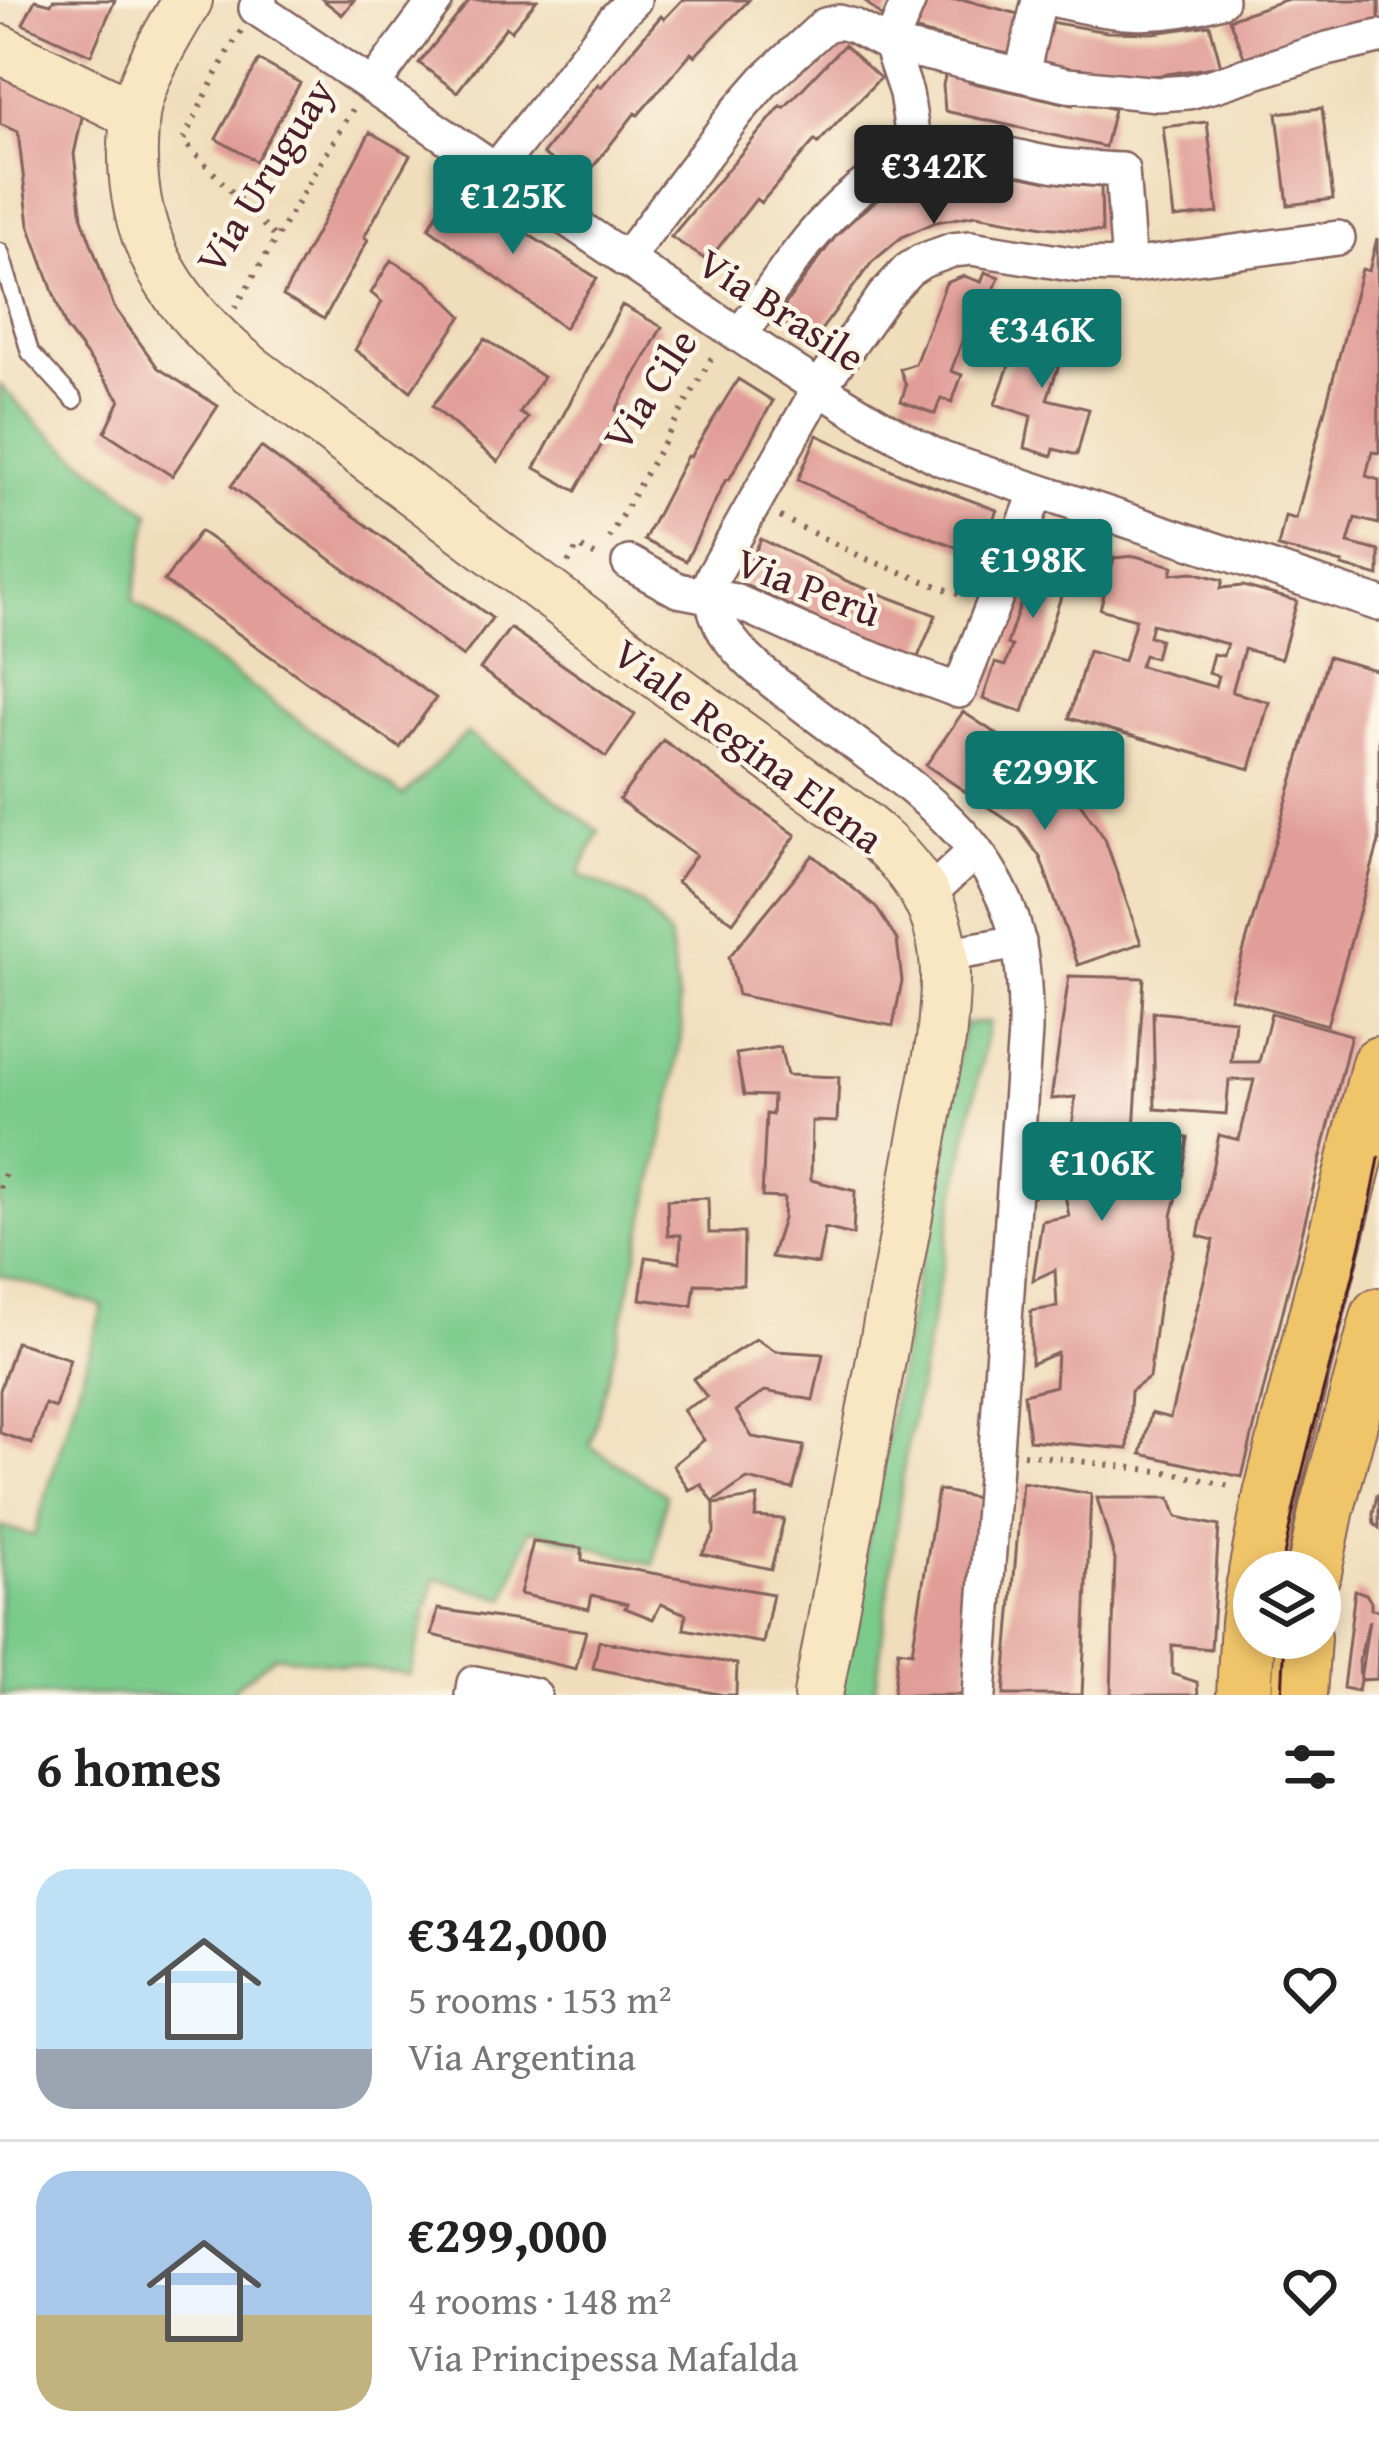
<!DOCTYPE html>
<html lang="en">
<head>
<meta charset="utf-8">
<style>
	body { margin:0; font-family:"Gentium Book Plus",serif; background:#f6f6f6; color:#222; height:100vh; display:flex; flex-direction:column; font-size:45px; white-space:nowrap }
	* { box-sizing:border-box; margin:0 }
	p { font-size:39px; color:#767676 }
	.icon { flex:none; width:66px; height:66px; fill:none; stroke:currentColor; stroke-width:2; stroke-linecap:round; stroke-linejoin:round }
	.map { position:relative; height:1695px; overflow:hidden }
	.drawer { display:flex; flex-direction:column; background:#fff; flex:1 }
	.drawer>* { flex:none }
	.buttons { position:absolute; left:1233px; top:1551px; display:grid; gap:24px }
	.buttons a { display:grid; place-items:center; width:108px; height:108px; border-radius:50%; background:#fff; box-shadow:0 6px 18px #0003; font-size:60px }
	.price { position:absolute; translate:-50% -102px; padding:0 27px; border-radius:12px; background:#0f766e; color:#fff; font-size:39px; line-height:78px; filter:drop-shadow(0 3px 6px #0008) }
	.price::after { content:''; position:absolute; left:50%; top:72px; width:36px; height:27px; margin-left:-18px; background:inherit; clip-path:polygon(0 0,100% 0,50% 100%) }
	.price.current { background:#222; color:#fff }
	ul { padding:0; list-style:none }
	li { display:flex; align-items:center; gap:36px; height:300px; padding:0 36px }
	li+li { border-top:3px solid #e0e0e0 }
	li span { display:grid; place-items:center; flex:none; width:336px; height:240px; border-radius:36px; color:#555 }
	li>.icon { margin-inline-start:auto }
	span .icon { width:144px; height:144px; fill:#fffc; stroke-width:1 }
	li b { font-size:51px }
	h2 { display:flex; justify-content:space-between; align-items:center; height:144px; padding:0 36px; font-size:51px }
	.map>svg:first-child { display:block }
</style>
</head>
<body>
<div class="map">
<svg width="1379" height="1695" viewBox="0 0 1379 1695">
	<rect width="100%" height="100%" fill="#fcf5e5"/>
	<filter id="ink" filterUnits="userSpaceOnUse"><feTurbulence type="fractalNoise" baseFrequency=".00833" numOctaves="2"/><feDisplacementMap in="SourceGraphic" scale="24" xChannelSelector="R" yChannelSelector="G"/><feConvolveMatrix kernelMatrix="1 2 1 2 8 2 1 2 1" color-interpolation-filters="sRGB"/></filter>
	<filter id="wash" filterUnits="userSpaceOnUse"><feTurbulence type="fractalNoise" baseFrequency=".004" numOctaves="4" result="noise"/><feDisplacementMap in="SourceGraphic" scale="48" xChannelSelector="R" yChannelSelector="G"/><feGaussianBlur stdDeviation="2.7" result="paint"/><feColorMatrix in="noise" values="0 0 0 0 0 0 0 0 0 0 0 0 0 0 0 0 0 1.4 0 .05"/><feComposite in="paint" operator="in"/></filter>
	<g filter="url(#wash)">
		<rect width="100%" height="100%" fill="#f0ddbb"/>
		<path fill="#7aca8b" stroke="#62745b" stroke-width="3" d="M0 385 43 429 150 513 133 601 403 796 467 733 599 831 579 874 642 904 669 936 682 1028 673 1091 626 1305 590 1446 666 1495 654 1565 530 1529 506 1599 435 1578 410 1675 275 1655 235 1687 232 1695H0V1526L34 1536 103 1306 0 1275Z
			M989 1022 905 1458 875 1695H838L964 1024Z"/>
		<g id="blocks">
			<path fill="#e19e98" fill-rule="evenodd" d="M35 0 51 4 53 0H115L91 55 23 24Z
				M323 0H354L342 15Z
				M470 0H537L511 31 506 27 457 92 419 63Z
				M682 0H749L695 56 691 53 638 115 635 113 582 181 543 154 598 84 601 87 661 16 664 19Z
				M864 0H895L884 19Z
				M921 0H965L1026 16 1016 57 913 30Z
				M1285 0H1379V21L1310 37 1245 59 1229 19Z
				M1044 21 1107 32 1154 33 1210 25 1221 66 1154 76 1099 74 1037 62Z
				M844 45 880 78 818 143 815 140 761 203 756 199 708 261 671 237 781 106 784 108Z
				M259 60 300 83 256 161 216 139Z
				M948 64 972 69 969 82 1073 105 1075 100 1114 109 1105 147 945 111 943 85Z
				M0 67 84 108 74 154 82 218 114 307 158 368 218 406 172 476 105 432 120 400 66 328 29 225 18 132 0 124Z
				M1322 108 1333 199 1288 205 1277 113Z
				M1207 122 1218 213 1174 218 1163 127Z
				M370 132 410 155 364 237 368 240 324 319 283 296Z
				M960 170H993L1065 184 1101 187 1102 232 1043 227 976 215 936 222 902 237 872 262 815 338 779 313 835 237 859 214 887 192 921 179Z
				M452 186 597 278 564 328 429 228Z
				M1377 238 1379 453 1372 452 1366 476 1379 480V524L1355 518 1348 543 1379 551V576L1342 566 1343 563 1278 547 1285 516 1296 519 1362 269 1369 271Z
				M391 260 429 283 462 316 411 391 355 350 382 302 371 293Z
				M985 272 999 277 986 311 975 307 951 371 962 375 952 402 941 398 935 414 901 401 906 386 900 369 915 364 946 283 964 276 981 282Z
				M622 305 662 327 616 410 620 412 576 491 535 468Z
				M1026 319 1070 334 1047 399 1089 409 1077 455 1054 449 1052 456 1025 448 1031 416 995 404Z
				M485 339 543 377 520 413 528 418 498 462 432 406Z
				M738 379 773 401 729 480 726 479 686 561 644 540 687 456 690 457Z
				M817 435 903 475 997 510 978 555 887 521 798 480Z
				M261 447 492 618 463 657 231 486Z
				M1038 529 1079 542 1023 712 983 699 995 663 1005 666 1012 646 1007 644 1027 584 1031 585 1038 564 1028 560Z
				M200 531 436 698 400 748 164 581Z
				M761 539 849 582 936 615 917 659 830 625 741 583Z
				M1135 556 1173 566 1171 574 1193 572 1223 580 1221 588 1243 586 1297 601 1281 659 1244 649 1232 692 1269 702 1250 769 1069 718 1088 651 1124 661 1136 619 1100 609 1114 558ZM1152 624 1227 644 1223 656 1213 654 1208 673 1218 676 1215 687 1140 666 1144 655 1155 658 1160 639 1149 636Z
				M510 628 635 715 606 757 480 669Z
				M1328 657 1379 671V842L1327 1025 1230 998Z
				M963 712 1061 776 1105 839 1141 943 1078 965 1040 857 1019 828 926 765Z
				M663 740 796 835 733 922 677 882 696 855 619 800Z
				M813 855 876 907 897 940 902 981 893 1026 738 995 729 957Z
				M1069 976 1144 978 1134 1130 1188 1138 1183 1173 1172 1216 1173 1252 1160 1294 1149 1378 1131 1391 1128 1449 1029 1440 1024 1394 1055 1386 1057 1353 1031 1364V1311L1057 1307 1055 1270 1033 1280 1042 1221 1069 1216 1063 1184 1034 1196 1046 1141 1072 1132 1075 1097 1051 1099Z
				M1153 1012 1235 1020 1231 1062H1259L1271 1013 1351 1035 1242 1477 1141 1454 1151 1413 1170 1418 1214 1240 1198 1236 1219 1135 1239 1140 1254 1080H1229L1226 1114 1155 1109Z
				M780 1047 787 1075 839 1077 837 1122 812 1121 811 1180 855 1191 853 1235 825 1228 818 1264 771 1257 783 1219 784 1198 762 1197 766 1114 772 1115 773 1096 744 1095 736 1054Z
				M708 1198 709 1233H744L743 1285 695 1284 692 1306 640 1299 646 1257 680 1262 681 1235H668L667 1200Z
				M756 1339 776 1351 823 1354 813 1400 765 1391 736 1411 752 1437 804 1446 793 1489 747 1479 713 1502 701 1484 689 1490 673 1465 704 1440 683 1410 707 1397 693 1379Z
				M16 1342 70 1359 55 1408 45 1404 32 1444 0 1433V1390Z
				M1022 1482 1091 1494 1082 1695H1004Z
				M938 1490 982 1499 966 1695H893L898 1650 912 1652Z
				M1377 1495H1379V1528L1374 1524 1373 1514Z
				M758 1497 755 1517 784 1519 771 1569 702 1554 714 1533V1504Z
				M1097 1498H1170L1177 1517 1219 1526 1211 1649 1172 1645V1674L1197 1682 1198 1695H1111L1115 1560Z
				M533 1542 582 1548V1561L773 1594 763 1643 684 1629 686 1614 661 1604 653 1619 625 1608 627 1604 592 1595 589 1609 520 1594Z
				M1355 1590 1366 1594 1371 1602V1609L1379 1610 1377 1679 1360 1680 1358 1691 1343 1688ZM1369 1620 1360 1680 1359 1661Z
				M438 1609 586 1631 576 1669 432 1635Z
				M599 1641 737 1664 736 1695H723L593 1668Z"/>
		</g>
	</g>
	<g filter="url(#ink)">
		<use href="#blocks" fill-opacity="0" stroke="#84625d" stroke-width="3"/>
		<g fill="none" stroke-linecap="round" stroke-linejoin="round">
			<defs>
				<path id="lane" d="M0 252 30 352 74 400"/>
				<path id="street" d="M260 0 256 8C406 107 552 211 702 310 780 362 858 417 942 459L1379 604
					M909 0 890 45 906 93 916 159
					M1056 0C1117 15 1160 19 1221 0
					M1022 74 1039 0
					M372 86 436 0
					M495 171 615 19 634 0
					M625 260 737 112 765 80 825 25 839 22 854 26 890 45 1067 85 1158 94 1188 92 1215 85 1327 49 1379 37
					M740 336C796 256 855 151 966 150 997 150 1027 160 1057 165 1079 168 1100 169 1122 170L1129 266
					M629 563 678 590 735 601 822 640 959 691 1037 492
					M926 897 975 851
					M945 955 1019 942
					M472 1695 474 1683 534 1695
					M979 1695 1025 1031C1026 960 1019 908 974 849 931 794 854 745 798 701 772 681 743 660 725 632 715 615 710 599 711 580L819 388 884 296 908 270 922 261 952 250 971 248 1077 265 1129 266 1338 238"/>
				<path id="secondary" d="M188 0C171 29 152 59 141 91 134 109 134 127 133 146 130 244 176 309 249 368 391 474 532 582 674 687 714 716 753 745 793 774 840 808 898 844 926 897 951 943 946 991 941 1040L818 1695
					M0 49 134 114"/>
				<path id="primary" d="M1256 1572 1271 1495 1379 1064
					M1314 1572 1327 1508 1379 1315
					M1244 1695 1248 1622 1254 1583
					M1299 1695 1303 1638"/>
			</defs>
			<use href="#lane" stroke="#84625d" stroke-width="21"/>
			<use href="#street" stroke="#84625d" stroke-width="38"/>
			<use href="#secondary" stroke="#84625d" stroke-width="52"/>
			<use href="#primary" stroke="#84625d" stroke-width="58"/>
			<path stroke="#84625d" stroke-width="6" stroke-dasharray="3 9" stroke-linecap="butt" d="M241 31 227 53 183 141 276 238
				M235 308 354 107
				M780 517 864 558 966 597
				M609 538 711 359 718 353
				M568 563 578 546 598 557 600 555
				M0 1188 5 1174
				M1023 1454 1174 1473 1229 1486"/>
			<use href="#lane" stroke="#fff" stroke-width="16"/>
			<use href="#street" stroke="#fff" stroke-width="33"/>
			<use href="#secondary" stroke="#f9e7c3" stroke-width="48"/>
			<use href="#primary" stroke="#f0c469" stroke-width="54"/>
			<path stroke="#4a1f2b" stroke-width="3" d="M1281 1572C1306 1432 1354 1298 1379 1158
				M1282 1695 1285 1638"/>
		</g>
	</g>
	<g text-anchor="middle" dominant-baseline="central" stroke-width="9" stroke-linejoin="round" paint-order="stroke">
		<g font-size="42" fill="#4a1f2b" stroke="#fcf5e5">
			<text transform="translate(264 175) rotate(-58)">Via Uruguay</text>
			<text transform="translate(782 309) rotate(33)">Via Brasile</text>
			<text transform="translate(649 389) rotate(-57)">Via Cile</text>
			<text transform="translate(809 586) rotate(21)">Via Perù</text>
			<text transform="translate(749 745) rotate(37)">Viale Regina Elena</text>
		</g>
	</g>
</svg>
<div class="buttons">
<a><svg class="icon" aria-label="layers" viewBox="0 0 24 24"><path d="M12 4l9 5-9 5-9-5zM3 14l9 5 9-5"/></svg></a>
</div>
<b class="price current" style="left:934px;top:227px">€342K</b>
<b class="price" style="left:513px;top:257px">€125K</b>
<b class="price" style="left:1042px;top:391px">€346K</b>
<b class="price" style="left:1033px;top:621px">€198K</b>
<b class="price" style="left:1045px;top:833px">€299K</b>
<b class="price" style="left:1102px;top:1224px">€106K</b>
</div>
<section class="drawer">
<h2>6 homes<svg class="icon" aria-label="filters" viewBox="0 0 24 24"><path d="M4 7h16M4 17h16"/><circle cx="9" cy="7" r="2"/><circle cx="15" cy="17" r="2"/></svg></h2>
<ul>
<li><span style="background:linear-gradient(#bfe0f5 75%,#9aa5b1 0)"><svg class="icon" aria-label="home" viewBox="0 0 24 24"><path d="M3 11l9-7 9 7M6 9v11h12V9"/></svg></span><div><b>€342,000</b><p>5 rooms · 153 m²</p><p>Via Argentina</p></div><svg class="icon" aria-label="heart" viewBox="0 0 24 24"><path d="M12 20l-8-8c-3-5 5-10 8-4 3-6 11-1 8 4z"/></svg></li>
<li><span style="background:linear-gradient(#a9c7e8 60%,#c2b280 0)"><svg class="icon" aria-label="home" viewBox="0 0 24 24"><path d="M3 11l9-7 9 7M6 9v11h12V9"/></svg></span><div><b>€299,000</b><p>4 rooms · 148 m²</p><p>Via Principessa Mafalda</p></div><svg class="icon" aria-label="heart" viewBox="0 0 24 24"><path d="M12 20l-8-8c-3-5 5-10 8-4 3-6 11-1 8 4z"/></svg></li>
</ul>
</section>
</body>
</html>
